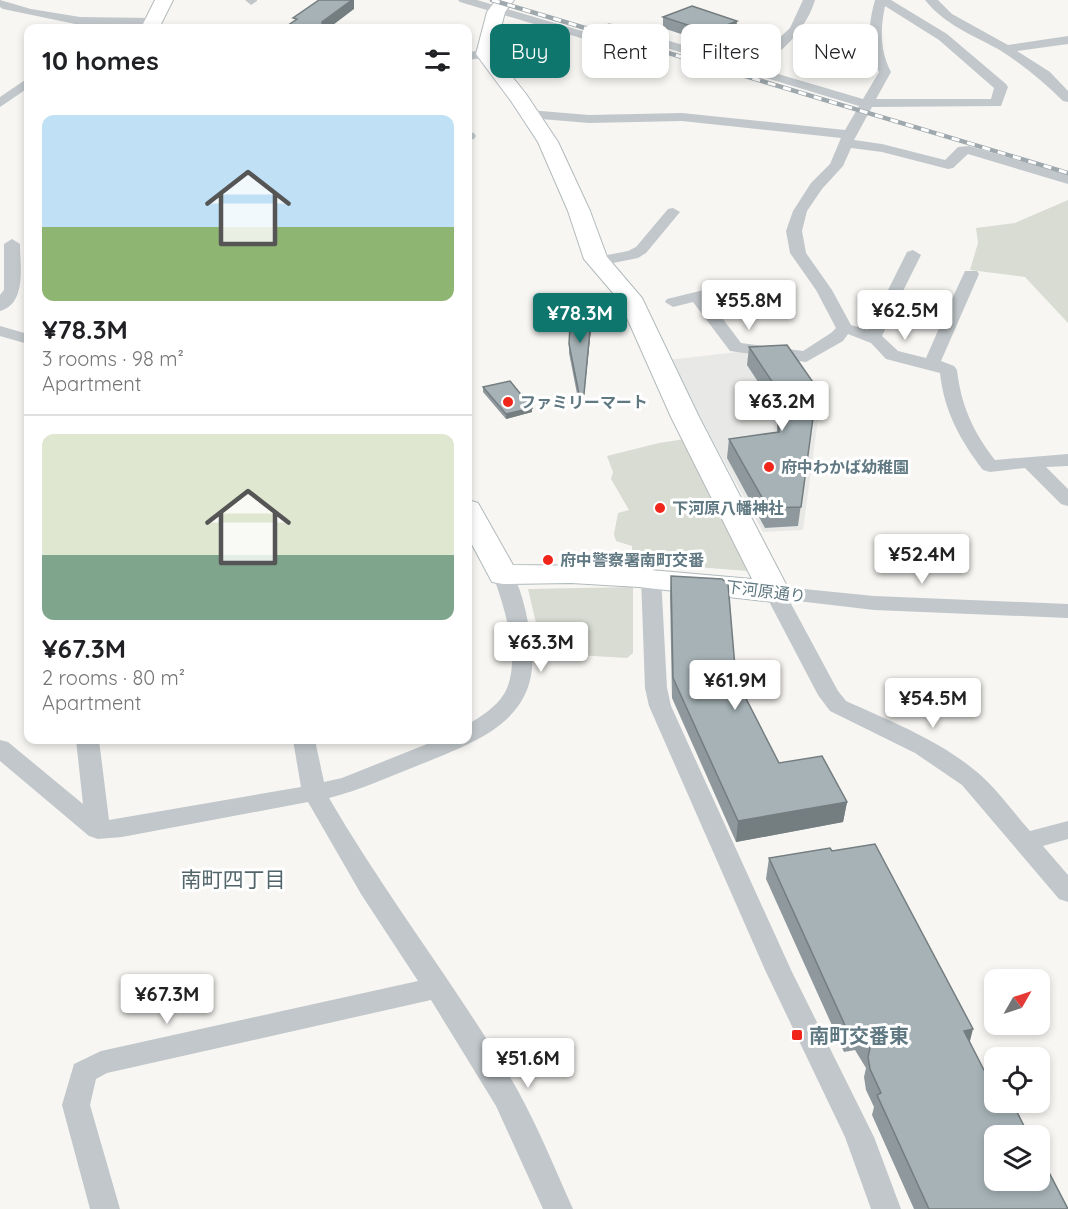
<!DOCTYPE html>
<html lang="en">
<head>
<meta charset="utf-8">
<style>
	body { margin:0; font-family:Quicksand,"Noto Sans JP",sans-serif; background:#f6f6f6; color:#202124; height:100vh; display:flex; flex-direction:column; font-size:22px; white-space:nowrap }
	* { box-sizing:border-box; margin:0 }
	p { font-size:20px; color:#757577 }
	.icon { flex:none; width:33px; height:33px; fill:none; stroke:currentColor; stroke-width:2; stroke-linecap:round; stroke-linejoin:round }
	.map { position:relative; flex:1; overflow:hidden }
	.drawer { position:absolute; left:24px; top:24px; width:448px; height:720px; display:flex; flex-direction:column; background:#fff; border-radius:12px; box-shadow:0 3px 9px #0003 }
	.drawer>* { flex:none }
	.guide { position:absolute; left:490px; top:24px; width:488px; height:54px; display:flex; gap:12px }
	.needle { width:39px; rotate:51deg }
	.tools { position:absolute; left:984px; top:969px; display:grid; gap:12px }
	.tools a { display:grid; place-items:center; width:66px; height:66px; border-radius:12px; background:#fff; box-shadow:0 3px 9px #0003; font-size:30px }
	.price { position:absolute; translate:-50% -51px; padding:0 14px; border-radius:6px; background:#fff; color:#222; font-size:20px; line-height:39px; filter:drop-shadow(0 2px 3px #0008) }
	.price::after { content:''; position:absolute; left:50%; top:36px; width:18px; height:14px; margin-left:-9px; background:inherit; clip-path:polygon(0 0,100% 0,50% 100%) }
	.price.active { background:#0f766e; color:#fff }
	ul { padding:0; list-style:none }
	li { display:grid; align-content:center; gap:12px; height:318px; padding:0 18px }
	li+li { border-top:2px solid #e0e0e0 }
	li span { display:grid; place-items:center; height:186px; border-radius:12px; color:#555 }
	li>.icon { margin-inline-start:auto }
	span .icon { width:108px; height:108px; fill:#fffc; stroke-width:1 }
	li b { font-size:26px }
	h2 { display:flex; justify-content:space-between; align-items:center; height:72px; padding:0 18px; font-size:26px }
	.chip { padding:0 21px; border-radius:12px; background:#fff; box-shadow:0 3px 9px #0003; font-size:21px; line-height:54px }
	.chip.active { background:#0f766e; color:#fff }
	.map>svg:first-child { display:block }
</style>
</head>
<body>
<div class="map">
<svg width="1068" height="1209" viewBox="0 0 1068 1209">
	<rect width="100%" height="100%" fill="#f7f6f3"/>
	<path fill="#e8e8e7" d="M737 352 799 363 820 404 803 530 763 532 668 360Z"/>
	<path fill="#d8dcd2" d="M1068 200V323L1025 277 970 270 978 243 976 228 1015 223Z
		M685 439 748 571 632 562V546L616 541 614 534 618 513 629 510 611 479 613 472 607 456 659 443Z
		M633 587V653L627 658 543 653 528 589Z"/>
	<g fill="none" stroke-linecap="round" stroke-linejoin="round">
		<defs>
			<path id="secondary" d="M155 0H173L159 28H141Z
				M496 0H514L505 12 494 54 526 94 558 142 590 211 607 257 642 298 699 417 790 592 785 599 774 602 639 587 571 583 503 584 492 582 468 537V500L478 503 513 565 605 566 752 579 671 417 619 300 584 259 568 211 538 142 511 101 476 54 487 12Z"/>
		</defs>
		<use href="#secondary" stroke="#b1babd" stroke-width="2"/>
		<path fill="#c1c7ca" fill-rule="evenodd" d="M0 0 31 9 80 17 153 18 159 22 153 26 80 25 3 9 0 7Z
			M245 0H257V1L251 5Z
			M458 0H477L589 33 609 23 750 65 790 28 803 0H815C806 30 784 48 761 69L863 99 879 72C866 48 868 25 875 0H891L947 34 1006 84 1008 87 1001 106 872 107 854 140 882 144 945 160 958 147 969 146 1068 175V184L968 154 953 168 948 169 882 152 851 148 843 166 822 189 807 211 802 231 806 253 832 290 851 325 868 330 907 252 913 250 921 255 902 293 951 301 965 271H977L979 274 941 361 954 366 957 370C961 405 973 432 995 460L1068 454V466L1046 467 1068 489V506L1061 504 1025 468 990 472 983 470C960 440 944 411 940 373L886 359 871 343 848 334 843 341 806 362 730 351 693 302 673 307 665 302 667 299 708 289 714 291 716 294 714 297 708 299 741 343 803 351 831 333 836 328 816 290 790 253 786 231 793 211 811 183 830 164 841 138 682 121 589 123 529 118 522 114 529 110 589 115 682 113 845 130 859 106 610 31 601 36 610 41 604 45 460 2ZM885 6 939 40 994 88 991 99H876L891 72C880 51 880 30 885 6ZM898 302 947 310 926 358 898 351 882 336Z
			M925 0H938L952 14 1008 45 1068 36V44L1017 51 1050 72 1068 91V102L1063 101C1043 81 1022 64 998 49 972 35 944 24 925 0Z
			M485 50 489 51 491 54 489 57 468 60V52Z
			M28 78V88L0 107V97Z
			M468 132 474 133 476 136 474 139 468 140Z
			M673 208 680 212 646 253 638 258 598 266 590 261 592 258 628 251 636 247 668 209Z
			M12 239 20 244C20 265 27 304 0 311V295L4 290V244Z
			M0 326 28 334V344L0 336Z
			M503 569 510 571C521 586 525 608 529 627 548 716 488 737 419 765 389 777 360 790 329 798 387 898 459 989 517 1089 538 1127 555 1169 573 1209H543L496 1106 431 1000 107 1073 96 1079 90 1105 120 1209H90L62 1105 74 1064 101 1051 418 981 361 894 308 802 122 837 98 839 89 836 0 761V740L8 742 83 804 76 740H99L109 820 301 787 293 740H315L324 782 342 778 437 740H468V724C481 717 496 707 504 694 523 662 504 607 493 575L496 571Z
			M651 571 658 573 661 577 667 688 671 706 792 972 874 1137 901 1209H871L845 1137 766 972 649 706 645 688 641 577 644 573Z
			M774 586 874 596 1068 604V618L874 610 789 600 838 691 846 701C890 721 939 740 977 772 997 789 1013 812 1030 831L1068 821V839L1043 846 1068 875V902L1059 899 962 785 915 753 830 711 818 695 764 592 767 587Z"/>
		<use href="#secondary" fill="#fff" fill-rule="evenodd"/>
		<defs>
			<path id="rail" d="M492 0 1068 173"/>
		</defs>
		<use href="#rail" stroke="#9ea8ad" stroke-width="4.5"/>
		<use href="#rail" stroke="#fff" stroke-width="3" stroke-dasharray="8" stroke-linecap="butt"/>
	</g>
	<path fill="#8f999d" d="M663 17 736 32 708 43 663 28Z
		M571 309 592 319 583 404H579L569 353Z
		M749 347 817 388 798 526 765 528 727 458 729 439 777 432V411L747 365Z
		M483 387 532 412 506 419 483 392Z
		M671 576 779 763 847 802 843 822 736 842 672 698 670 595Z
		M832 851 970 1042 985 1072 1068 1209H914L872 1115 874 1107 866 1090 864 1077 866 1068 855 1050 844 1052 766 879 769 858Z"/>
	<path fill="#747d7f" d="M352 0H354V9L329 28H322V22Z
		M737 21 736 32 708 43 709 32Z
		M592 309V319L583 404 584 394Z
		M532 408V412L506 419V414Z
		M847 802 843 822 736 842 738 821Z
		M973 1029 968 1049 964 1031Z"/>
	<path fill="#a6b2b6" stroke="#747d7f" stroke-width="1.5" d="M319 0H352L322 22V28H284L297 19 293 18Z
		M692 6 737 21 709 32 663 17Z
		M571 309H592L584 394H579L569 344Z
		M787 345 817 388 801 507 768 508 729 439 779 432V392L749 347Z
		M510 381 532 408 506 414 483 387Z
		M671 576 722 579 728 584 736 679 779 763 822 756 847 802 738 821 673 678Z
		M875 844 973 1029 964 1031 985 1072 994 1070V1102H1012L1029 1136H994V1180H1040V1155L1068 1209H929L877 1095 881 1093 870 1069 868 1057 870 1048 859 1030 848 1032 769 858 830 848 832 851Z"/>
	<g fill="#f0261b" stroke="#fff" stroke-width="2">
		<circle cx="508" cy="402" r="6"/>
		<circle cx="769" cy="467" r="6"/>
		<circle cx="660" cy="508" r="6"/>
		<circle cx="548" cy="560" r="6"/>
		<rect x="791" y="1029" width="12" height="12" rx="3"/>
	</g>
	<g text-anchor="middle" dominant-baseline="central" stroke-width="6" stroke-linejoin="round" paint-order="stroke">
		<g font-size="16" font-weight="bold" fill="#607881" stroke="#fff" text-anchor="start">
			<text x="520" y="402">ファミリーマート</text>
			<text x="781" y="467">府中わかば幼稚園</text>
			<text x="672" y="508">下河原八幡神社</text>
			<text x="560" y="560">府中警察署南町交番</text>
		</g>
		<g font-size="16" fill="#607881" stroke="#fff">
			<text transform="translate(766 591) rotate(7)">下河原通り</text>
		</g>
		<g font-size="20" font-weight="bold" fill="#607881" stroke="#fff" text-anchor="start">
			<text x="809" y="1035">南町交番東</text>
		</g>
		<g font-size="21" fill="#52656b" stroke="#fff">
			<text x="233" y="879">南町四丁目</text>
		</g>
	</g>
</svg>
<div class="tools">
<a><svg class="needle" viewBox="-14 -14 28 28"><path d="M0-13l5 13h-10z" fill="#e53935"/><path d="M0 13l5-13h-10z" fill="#757577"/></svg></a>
<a><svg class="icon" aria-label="locate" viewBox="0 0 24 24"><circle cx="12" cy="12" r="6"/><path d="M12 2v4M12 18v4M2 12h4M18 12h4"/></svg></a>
<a><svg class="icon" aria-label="layers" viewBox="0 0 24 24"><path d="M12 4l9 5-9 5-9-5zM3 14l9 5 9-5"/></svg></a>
</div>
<b class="price" style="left:749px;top:331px">¥55.8M</b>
<b class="price" style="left:905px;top:341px">¥62.5M</b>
<b class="price active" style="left:580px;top:344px">¥78.3M</b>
<b class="price" style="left:782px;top:432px">¥63.2M</b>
<b class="price" style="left:922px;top:585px">¥52.4M</b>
<b class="price" style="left:541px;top:673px">¥63.3M</b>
<b class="price" style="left:735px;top:711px">¥61.9M</b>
<b class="price" style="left:933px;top:729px">¥54.5M</b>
<b class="price" style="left:167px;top:1025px">¥67.3M</b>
<b class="price" style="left:528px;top:1089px">¥51.6M</b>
<div class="guide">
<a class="chip active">Buy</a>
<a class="chip">Rent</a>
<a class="chip">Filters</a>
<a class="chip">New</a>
</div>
<section class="drawer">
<h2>10 homes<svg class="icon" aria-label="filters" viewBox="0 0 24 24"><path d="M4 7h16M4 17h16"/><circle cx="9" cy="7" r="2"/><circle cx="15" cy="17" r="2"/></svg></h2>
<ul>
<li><span style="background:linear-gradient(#bfe0f5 60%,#8fb573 0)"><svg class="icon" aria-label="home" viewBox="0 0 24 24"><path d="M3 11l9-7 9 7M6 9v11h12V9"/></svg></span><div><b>¥78.3M</b><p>3 rooms · 98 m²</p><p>Apartment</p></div></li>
<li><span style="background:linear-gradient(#dfe7d0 65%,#7fa58c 0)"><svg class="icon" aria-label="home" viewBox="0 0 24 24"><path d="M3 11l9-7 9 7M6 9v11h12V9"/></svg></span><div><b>¥67.3M</b><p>2 rooms · 80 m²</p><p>Apartment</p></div></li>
</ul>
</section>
</div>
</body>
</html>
